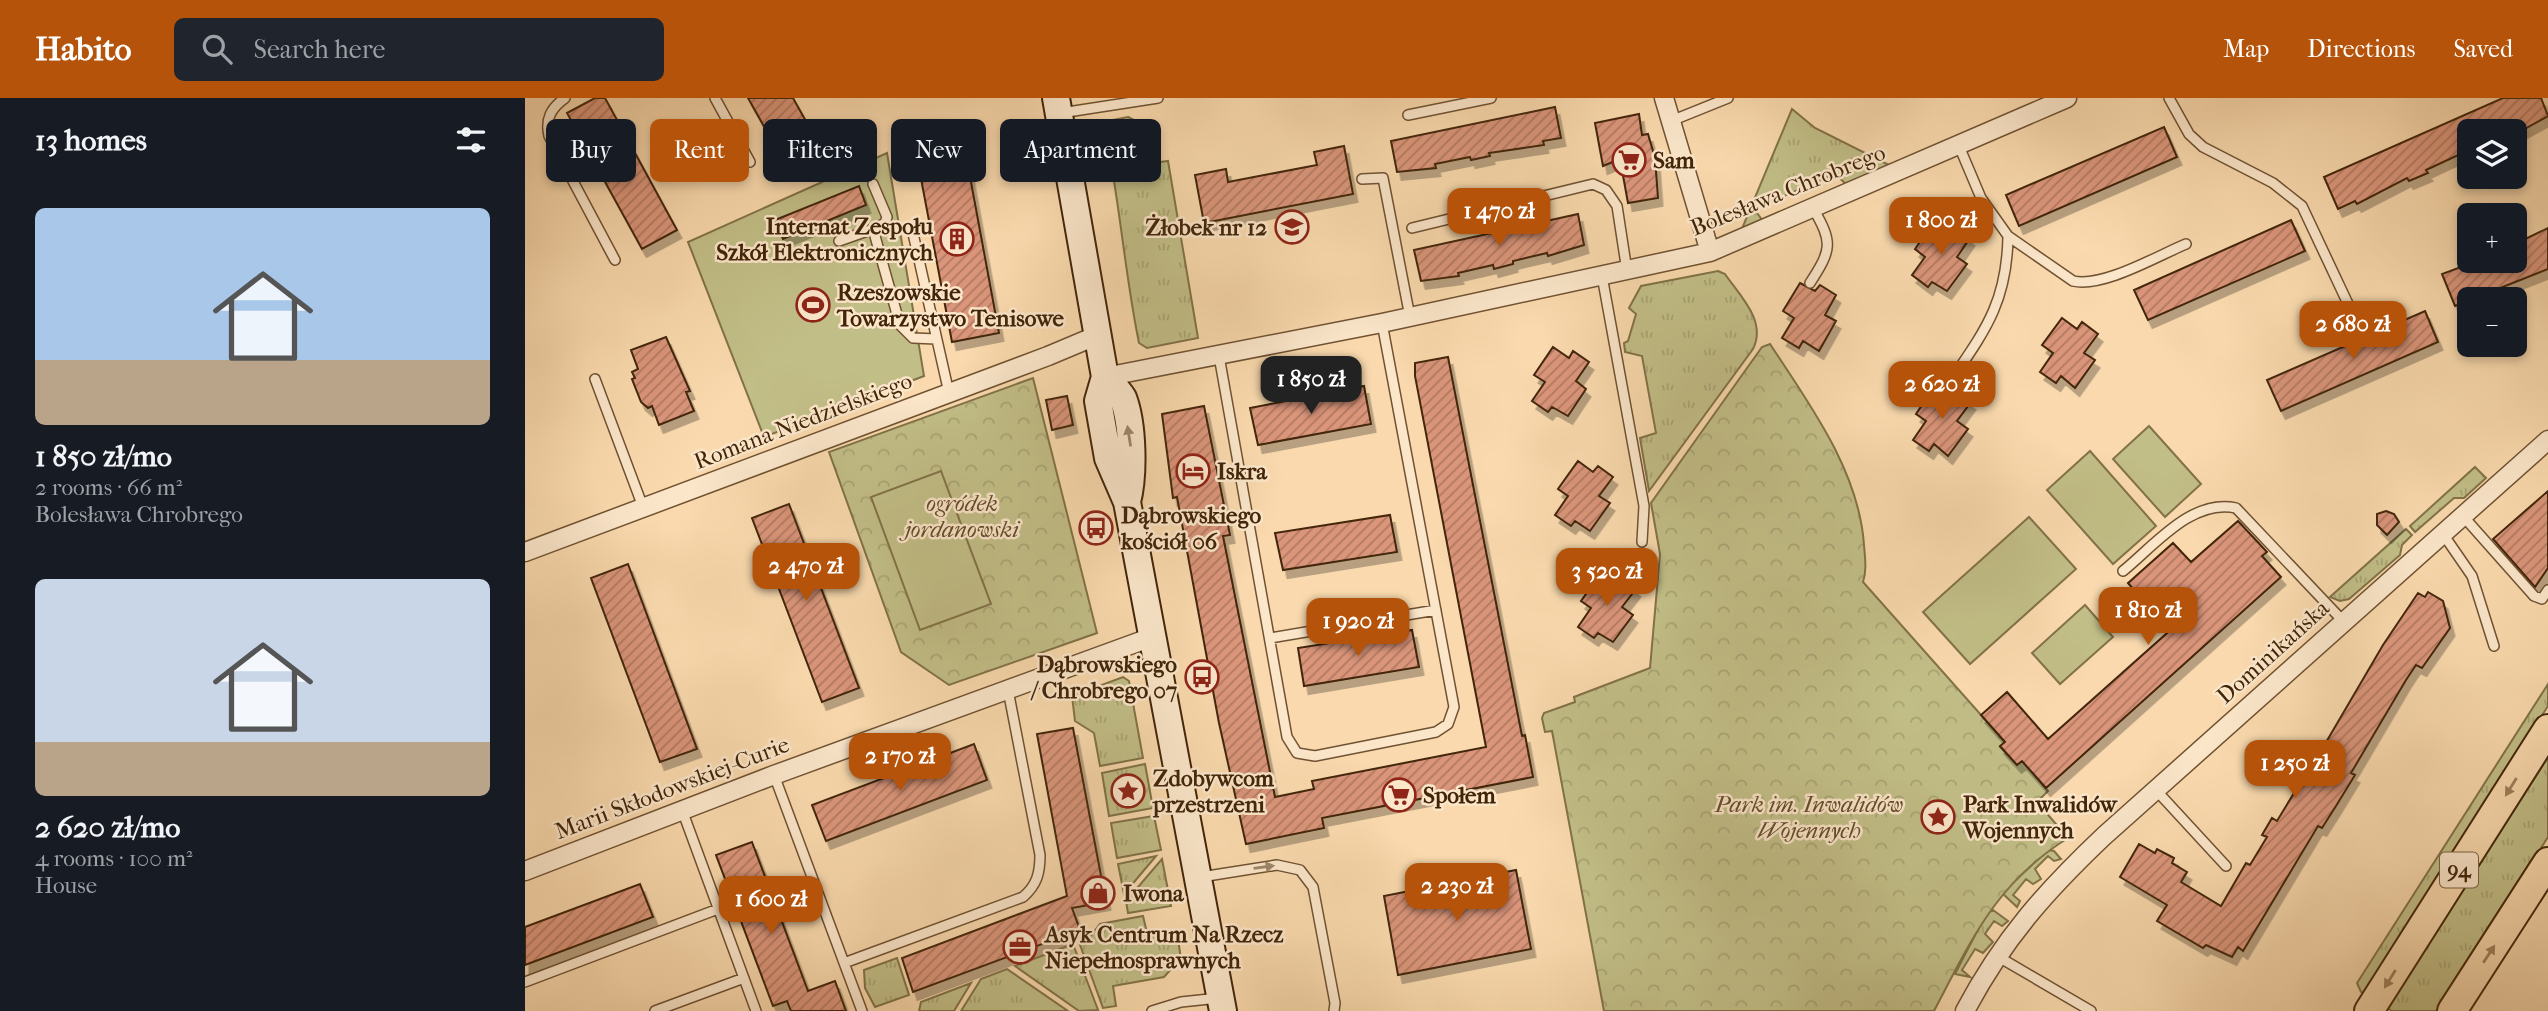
<!DOCTYPE html>
<html lang="en">
<head>
<meta charset="utf-8">
<style>
	body { margin:0; font-family:"IM FELL French Canon",serif; background:#20242c; color:#f1f3f6; height:100vh; display:flex; flex-direction:column; font-size:26px; white-space:nowrap }
	* { box-sizing:border-box; margin:0 }
	p { font-size:23px; color:#9ea1a6 }
	.icon { flex:none; width:38px; height:38px; fill:none; stroke:currentColor; stroke-width:2; stroke-linecap:round; stroke-linejoin:round }
	.map { position:relative; flex:1; overflow:hidden }
	.details { display:flex; flex-direction:column; background:#171b24; width:525px }
	.details>* { flex:none }
	.top-card { position:absolute; left:21px; top:21px; width:665px; height:63px; display:flex; gap:14px }
	.controls { position:absolute; left:1932px; top:21px; display:grid; gap:14px }
	.controls a { display:grid; place-items:center; width:70px; height:70px; border-radius:10px; background:#171b24; box-shadow:0 4px 10px #0003; font-size:35px }
	.price { position:absolute; translate:-50% -60px; padding:0 16px; border-radius:14px; background:#b45309; color:#fff; font-size:23px; line-height:46px; filter:drop-shadow(0 2px 4px #0008) }
	.price::after { content:''; position:absolute; left:50%; top:42px; width:21px; height:16px; margin-left:-10px; background:inherit; clip-path:polygon(0 0,100% 0,50% 100%) }
	.price.selected { background:#222; color:#fff }
	ul { padding:0; list-style:none }
	li { display:grid; align-content:center; gap:14px; height:371px; padding:0 35px }
	li span { display:grid; place-items:center; height:217px; border-radius:10px; color:#555 }
	li>.icon { margin-inline-start:auto }
	span .icon { width:126px; height:126px; fill:#fffc; stroke-width:1 }
	li b { font-size:30px }
	h2 { display:flex; justify-content:space-between; align-items:center; height:84px; padding:0 35px; font-size:30px }
	.pill { padding:0 24px; border-radius:10px; background:#171b24; box-shadow:0 4px 10px #0003; font-size:24px; line-height:63px }
	.pill.selected { background:#b45309; color:#fff }
	header { display:flex; align-items:center; gap:42px; box-sizing:border-box; height:98px; padding:0 35px; background:#b45309; color:#fff }
	header strong { font-size:33px }
	nav { display:flex; gap:38px; margin-inline-start:auto; font-size:24px }
	.search { width:490px; height:63px; background:#20242c; display:flex; align-items:center; gap:18px; box-sizing:border-box; padding:0 24px; border-radius:10px; color:#9ea1a6; font-size:26px }
	main { display:flex; flex:1; min-height:0 }
	.map>svg:first-child { display:block }
</style>
</head>
<body>
<header>
<strong>Habito</strong>
<div class="search"><svg class="icon" aria-label="search" viewBox="0 0 24 24"><circle cx="10" cy="10" r="6"/><path d="M15 15l6 6"/></svg>Search here</div>
<nav><a>Map</a><a>Directions</a><a>Saved</a></nav>
</header>
<main>
<section class="details">
<h2>13 homes<svg class="icon" aria-label="filters" viewBox="0 0 24 24"><path d="M4 7h16M4 17h16"/><circle cx="9" cy="7" r="2"/><circle cx="15" cy="17" r="2"/></svg></h2>
<ul>
<li><span style="background:linear-gradient(#a9c7e8 70%,#b9a48a 0)"><svg class="icon" aria-label="home" viewBox="0 0 24 24"><path d="M3 11l9-7 9 7M6 9v11h12V9"/></svg></span><div><b>1 850 zł/mo</b><p>2 rooms · 66 m²</p><p>Bolesława Chrobrego</p></div></li>
<li><span style="background:linear-gradient(#c9d6e8 75%,#b9a48a 0)"><svg class="icon" aria-label="home" viewBox="0 0 24 24"><path d="M3 11l9-7 9 7M6 9v11h12V9"/></svg></span><div><b>2 620 zł/mo</b><p>4 rooms · 100 m²</p><p>House</p></div></li>
</ul>
</section>
<div class="map">
<svg width="2023" height="913" viewBox="0 0 2023 913">
	<defs>
		<pattern id="grass-tufts" width="24" height="20" patternUnits="userSpaceOnUse" patternTransform="scale(1.75)"><rect width="24" height="20" fill="#c2be87"/><path d="M3 7l-1-3M5 7V3M7 7l1-3M15 17l-1-3M17 17v-4M19 17l1-3" fill="none" stroke="#a8a373"/></pattern>
		<pattern id="park-crowns" width="20" height="18" patternUnits="userSpaceOnUse" patternTransform="scale(1.75)"><rect width="20" height="18" fill="#c2be87"/><path d="M2 6a3 3 0 1 1 6 0M12 15a3 3 0 1 1 6 0" fill="none" stroke="#a8a373"/></pattern>
		<pattern id="building-hatch" width="6" height="6" patternUnits="userSpaceOnUse" patternTransform="scale(1.75)"><rect width="6" height="6" fill="#da957a"/><path d="M-1 1l2-2M0 6l6-6M5 7l2-2" fill="none" stroke="#b27962"/></pattern>
		<filter id="shadow"><feDropShadow dx="4.5" dy="8" stdDeviation="0" flood-color="#0004"/></filter>
	</defs>
	<rect width="100%" height="100%" fill="#f9d9ad"/>
	<filter id="stains"><feTurbulence type="fractalNoise" baseFrequency=".00286" numOctaves="4"/><feColorMatrix values="0 0 0 0 .2 0 0 0 0 .09 0 0 0 0 .02 0 0 0 .5 -.17"/></filter>
	<radialGradient id="worn" r=".72"><stop offset=".6" stop-color="#630" stop-opacity="0"/><stop offset="1" stop-color="#630" stop-opacity=".3"/></radialGradient>
	<path fill="url(#grass-tufts)" stroke="#827248" stroke-width="2" d="M1267 11 1290 30 1366 68 1322 87 1310 76 1229 111 1238 123 1216 133Z
		M603 19 613 24 624 58 586 63 572 25Z
		M643 63 673 240 622 250 614 245C602 187 597 129 587 71Z
		M1193 173 1200 176C1215 198 1242 223 1228 251L1124 393 1115 340 1131 335 1117 258 1100 254 1099 245 1103 243 1111 216 1104 210 1116 188Z
		M1950 369 1961 380 1939 400H1929L1890 434 1885 428Z
		M1881 431 1887 437 1877 447 1875 457 1824 501 1815 503 1805 499Z
		M598 579 604 583 618 660 575 668 569 635 550 623 547 598Z
		M2023 586V608L1839 895 1836 894 1832 885Z
		M2023 659V739L1912 913H1867L1862 910Z
		M620 666 628 710 584 718 577 675Z
		M629 718 636 752 592 760 586 725Z
		M1523 752 1529 753 1536 761 1529 763 1523 758 1510 771 1516 781 1508 786 1501 781 1488 797 1495 803 1492 809 1477 795Z
		M631 758 599 796 593 766Z
		M637 761 646 808 603 815 601 803Z
		M1468 812 1483 823 1477 828 1469 823 1460 836 1468 844 1458 855 1450 851 1437 872 1445 879 1430 876 1461 816Z
		M618 818 623 839 652 834 657 868 647 870 639 879 588 888 591 908 578 910 554 844 564 840 575 826Z
		M548 846 573 912 554 913 490 868Z
		M372 860 384 897 350 909 340 890 339 872Z
		M482 871 543 913H436L456 881Z
		M446 885 429 913H394L396 904Z"/>
	<path fill="url(#park-crowns)" stroke="#827248" stroke-width="2" d="M1245 246C1285 307 1334 373 1339 447 1340 460 1342 472 1338 484L1480 644 1475 649 1492 667 1497 663 1523 693 1512 704 1543 740C1471 785 1447 841 1409 913H1079L1027 633 1020 634 1017 620 1019 615 1050 604 1049 599 1125 570 1135 456 1126 405 1237 249Z
		M508 280 572 535 424 587 376 554 304 354Z"/>
	<path fill="#c2be87" stroke="#827248" stroke-width="2" d="M362 55 399 278 239 339 163 144Z
		M1624 328 1676 386 1640 419 1588 361Z
		M1565 353 1631 428 1588 466 1522 392Z
		M416 373 466 506 395 532 346 399Z
		M1504 419 1551 471 1445 566 1398 514Z
		M1560 507 1588 539 1535 586 1507 555Z"/>
	<path fill="url(#building-hatch)" stroke="#422509" stroke-width="2" filter="url(#shadow)" d="M70 0H80L152 132 117 151 42 15Z
		M223 0H268L297 52 263 71Z
		M1978 0H2016L2023 18 1996 33H1944V52L1901 72 1903 75 1884 83 1882 80 1832 106 1830 103 1813 111 1799 79Z
		M1030 9 1036 40 1018 43 1019 47 964 55 965 58 946 62 945 59 910 66 911 70 872 74 866 43Z
		M1114 16 1117 37 1123 36 1130 60 1133 100 1103 105 1095 61 1078 68 1070 25Z
		M1639 29 1652 59 1494 128 1481 97Z
		M419 40V44L438 41 474 235 427 244 390 49 392 45Z
		M819 48 828 96 679 125 670 77 701 71 703 84 792 67 789 54Z
		M334 88 341 107 258 141 250 122Z
		M1053 116 1059 147 1023 158 1022 155 988 163V166L969 171 968 167 933 175 934 178 896 183 889 152Z
		M1766 122 1780 153 1623 222 1609 192Z
		M1409 124 1424 134 1429 128 1445 140 1432 159 1442 166 1422 193 1407 184 1403 189 1387 177 1400 159 1390 151Z
		M2023 130V171L1930 208 1917 176 1952 163H1990V146Z
		M1275 185 1290 193 1295 187 1311 197 1300 217 1311 223 1294 253 1278 243 1274 250 1257 240 1269 220 1258 213Z
		M1900 213 1913 244 1756 313 1742 282Z
		M1537 220 1552 231 1557 224 1573 236 1559 255 1570 262 1550 290 1536 278 1531 285 1515 274 1528 255 1517 247Z
		M141 239 165 293 161 294 169 313 134 327 127 308 123 310 116 304 107 281 110 280 107 274 113 271 106 252Z
		M1028 249 1044 260 1048 253 1064 264 1051 283 1061 291 1043 318 1027 309 1023 314 1007 303 1020 284 1009 277Z
		M923 259 997 638 1000 637 1008 679 797 720 799 730 721 746 694 625 652 399 648 400 637 316 679 308 705 437 698 438 750 699 789 691 787 683 961 649 890 278V265Z
		M839 288 846 326 733 347 725 310Z
		M1410 288 1418 296 1425 299 1430 293 1446 304 1432 323 1443 331 1423 358 1409 346 1404 353 1388 342 1401 323 1391 316Z
		M542 298 548 327 527 332 521 302Z
		M1053 363 1068 374 1073 368 1088 379 1074 398 1085 405 1065 433 1050 423 1046 428 1030 417 1043 398 1033 391Z
		M2023 393V470L2010 489 1968 441Z
		M264 406 334 590 297 604 227 420Z
		M1861 413 1869 416 1874 424 1862 437 1852 427V416Z
		M865 417 872 454 758 472 750 435Z
		M1713 423 1742 454 1737 458 1756 479 1521 690 1497 663 1492 667 1475 648 1480 644 1456 617 1482 594 1523 641 1651 527 1620 505 1603 485 1648 445 1666 464Z
		M103 466 172 651 135 664 66 480Z
		M1076 475 1091 486 1095 479 1111 491 1097 509 1108 517 1088 544 1073 535 1069 540 1053 529 1066 510 1056 503Z
		M1903 494 1918 503 1925 530 1897 570 1891 567 1881 582 1826 675 1830 677 1811 708 1797 730 1793 728 1718 853 1713 849 1707 859 1681 847 1678 850 1632 823 1642 807 1595 779 1614 746 1630 755 1632 751 1649 760 1647 765 1662 774 1656 784 1696 808 1721 765 1725 767 1742 739 1737 737 1747 720 1752 723 1775 685 1779 687 1796 659 1793 658 1858 547 1893 495 1900 499Z
		M887 532 894 569 779 588 773 550Z
		M548 630 581 804 547 810 555 832 388 894 377 860 542 798 512 636Z
		M449 646 462 682 301 743 287 707Z
		M227 744 283 893 310 883 321 913H266L262 903 248 908 191 757Z
		M991 772 1006 851 873 877 859 798Z
		M115 786 128 819 0 867V829Z"/>
	<g fill="none" stroke-linecap="round" stroke-linejoin="round">
		<defs>
			<path id="lane" d="M40 0C26 10 20 21 24 38L90 162
				M190 0 225 64
				M1644 0 1664 36 1678 49 1748 85 1777 108 1825 210
				M536 15 633 0
				M883 17 966 0
				M1146 23 1203 0
				M1434 48 1456 100 1483 138 1548 183C1578 190 1632 158 1661 146
				M837 81 858 80 885 219
				M348 86 362 119 360 125 348 131 375 227 388 240 411 241
				M887 130 1068 86 1081 92 1092 108 1102 173
				M387 131 424 295
				M314 143 348 131
				M1077 178 1119 408 1117 444
				M1285 185C1307 151 1308 145 1288 110
				M694 258 762 639 772 655 790 658 911 634 923 626 929 609 857 225
				M70 281 118 409
				M1421 290C1458 235 1482 207 1483 138
				M1938 418 2009 498 2017 501 2023 492
				M1918 436 1947 478 1969 548
				M1598 473C1629 448 1667 400 1711 410L1819 524
				M745 540 911 512
				M249 677 337 913
				M1630 691 1701 768
				M157 712 231 913
				M676 779 752 767 775 772 788 789 810 905 809 913
				M1472 858 1566 913
				M319 865 498 799C512 787 515 775 515 757L483 592
				M0 884 193 811
				M130 913 219 880
				M627 913 656 904 694 900"/>
			<path id="street" d="M1139 0 1185 154
				M580 279 857 225 1185 154 1542 0
				M0 454 523 258 573 237
				M0 773 249 677 627 539
				M1440 913C1478 841 1521 793 1579 738L2023 342"/>
			<path id="secondary" d="M531 0 580 279 573 303 583 360 602 404 698 913
				M580 279C586 285 594 293 598 300 608 326 609 377 602 404"/>
			<path id="primary" d="M1844 913 2023 631
				M1927 913 2023 764"/>
		</defs>
		<use href="#lane" stroke="#705232" stroke-width="12"/>
		<use href="#street" stroke="#705232" stroke-width="21"/>
		<use href="#secondary" stroke="#422509" stroke-width="30"/>
		<use href="#primary" stroke="#422509" stroke-width="32"/>
		<use href="#lane" stroke="#fbe6ca" stroke-width="9"/>
		<use href="#street" stroke="#fbe6ca" stroke-width="18"/>
		<use href="#secondary" stroke="#fbe6ca" stroke-width="26"/>
		<use href="#primary" stroke="#f9d9ad" stroke-width="28"/>
	</g>
	<defs><path id="oneway-solid" d="M-6-.8H1V-3.2L6.5 0L1 3.2V.8H-6Z" transform="scale(1.75)"/></defs>
	<g fill="#9e866a">
		<use href="#oneway-solid" transform="translate(604 338) rotate(-99)"/>
		<use href="#oneway-solid" transform="translate(739 769) rotate(-8)"/>
	</g>
	<g fill="#9e7f5b">
		<use href="#oneway-solid" transform="translate(1986 689) rotate(122)"/>
		<use href="#oneway-solid" transform="translate(1964 856) rotate(-57)"/>
		<use href="#oneway-solid" transform="translate(1865 881) rotate(122)"/>
	</g>
	<defs>
		<symbol id="supermarket-ring" viewBox="-11 -11 22 22"><circle r="9.5" fill="#fbe6ca" stroke="#8f2418" stroke-width="1.5"/><path d="M-6-5.5h2.5l.6 2H6L4.5 2H-2.5L-4.4-4H-6ZM-1.5 3.2a1.3 1.3 0 1 0 .1 0ZM3 3.2a1.3 1.3 0 1 0 .1 0Z" fill="#8f2418"/></symbol>
		<symbol id="school-ring" viewBox="-11 -11 22 22"><circle r="9.5" fill="#fbe6ca" stroke="#8f2418" stroke-width="1.5"/><path d="M0-5L7-2L0 1L-7-2ZM-4 1L0 2.5L4 1V4Q0 6-4 4Z" fill="#8f2418"/></symbol>
		<symbol id="building-ring" viewBox="-11 -11 22 22"><circle r="9.5" fill="#fbe6ca" stroke="#8f2418" stroke-width="1.5"/><path d="M-4-6H4V6H1V3H-1V6H-4ZM-2.5-4.3h1.7v1.8h-1.7ZM.8-4.3h1.7v1.8H.8ZM-2.5-1h1.7V.8h-1.7ZM.8-1h1.7V.8H.8Z" fill="#8f2418"/></symbol>
		<symbol id="stadium-ring" viewBox="-11 -11 22 22"><circle r="9.5" fill="#fbe6ca" stroke="#8f2418" stroke-width="1.5"/><path d="M0-5a6.5 5 0 1 0 0 10a6.5 5 0 1 0 0-10ZM-3.5-1.8h7v3.6h-7Z" fill="#8f2418"/></symbol>
		<symbol id="hotel-ring" viewBox="-11 -11 22 22"><circle r="9.5" fill="#fbe6ca" stroke="#8f2418" stroke-width="1.5"/><path d="M-6-4.5h1.5V1H6V5H4.5V3h-9V5H-6ZM-4 0a1.8 1.8 0 1 1 3.6 0ZM.5 0V-2.5h3Q6-2.5 6 0Z" fill="#8f2418"/></symbol>
		<symbol id="bus-ring" viewBox="-11 -11 22 22"><circle r="9.5" fill="#fbe6ca" stroke="#8f2418" stroke-width="1.5"/><path d="M-5-6H5V4H4V6H2V4H-2V6H-4V4H-5ZM-3.5-4V0h7V-4ZM-3.5 1.2v1.5H-2V1.2ZM2 1.2v1.5H3.5V1.2Z" fill="#8f2418"/></symbol>
		<symbol id="sight-ring" viewBox="-11 -11 22 22"><circle r="9.5" fill="#fbe6ca" stroke="#8f2418" stroke-width="1.5"/><path d="M0-6L1.8-2.2L6-1.7L2.9 1.2L3.7 5.4L0 3.3L-3.7 5.4L-2.9 1.2L-6-1.7L-1.8-2.2Z" fill="#8f2418"/></symbol>
		<symbol id="shop-ring" viewBox="-11 -11 22 22"><circle r="9.5" fill="#fbe6ca" stroke="#8f2418" stroke-width="1.5"/><path d="M-5-2.5h2.3a2.7 3.5 0 0 1 5.4 0H5L5.5 6h-11ZM-1.5-2.5h3a1.5 2.3 0 0 0-3 0Z" fill="#8f2418"/></symbol>
		<symbol id="office-ring" viewBox="-11 -11 22 22"><circle r="9.5" fill="#fbe6ca" stroke="#8f2418" stroke-width="1.5"/><path d="M-6-3h4V-5.5h4V-3h4V5H-6ZM-1-4.5V-3h2v-1.5ZM-6 0V1H6V0Z" fill="#8f2418"/></symbol>
	</defs>
	<g fill-rule="evenodd">
		<use href="#supermarket-ring" x="1085" y="43" width="38" height="38"/>
		<use href="#school-ring" x="748" y="110" width="38" height="38"/>
		<use href="#building-ring" x="413" y="122" width="38" height="38"/>
		<use href="#stadium-ring" x="269" y="188" width="38" height="38"/>
		<use href="#hotel-ring" x="649" y="354" width="38" height="38"/>
		<use href="#bus-ring" x="552" y="411" width="38" height="38"/>
		<use href="#bus-ring" x="658" y="560" width="38" height="38"/>
		<use href="#sight-ring" x="584" y="674" width="38" height="38"/>
		<use href="#supermarket-ring" x="855" y="678" width="38" height="38"/>
		<use href="#sight-ring" x="1394" y="700" width="38" height="38"/>
		<use href="#shop-ring" x="554" y="776" width="38" height="38"/>
		<use href="#office-ring" x="476" y="830" width="38" height="38"/>
	</g>
	<g text-anchor="middle" dominant-baseline="central" stroke-width="5" stroke-linejoin="round" paint-order="stroke">
		<rect fill="#fbe6ca" stroke="#7a5f43" stroke-width="2" x="1915" y="754.5" width="38" height="35" rx="5"/>
		<g font-size="21" font-weight="bold" fill="#422509">
			<text x="1934" y="772">94</text>
		</g>
		<g font-size="23" font-weight="bold" fill="#422509" stroke="#fbe6ca" text-anchor="start">
			<text x="1128" y="62">Sam</text>
			<text x="408" y="128" text-anchor="end">Internat Zespołu<tspan x="408" dy="26">Szkół Elektronicznych</tspan></text>
			<text x="742" y="129" text-anchor="end">Żłobek nr 12</text>
			<text x="312" y="194">Rzeszowskie<tspan x="312" dy="26">Towarzystwo Tenisowe</tspan></text>
			<text x="692" y="373">Iskra</text>
			<text x="596" y="417">Dąbrowskiego<tspan x="596" dy="26">kościół 06</tspan></text>
			<text x="652" y="566" text-anchor="end">Dąbrowskiego<tspan x="652" dy="26">/ Chrobrego 07</tspan></text>
			<text x="628" y="680">Zdobywcom<tspan x="628" dy="26">przestrzeni</tspan></text>
			<text x="898" y="697">Społem</text>
			<text x="1438" y="706">Park Inwalidów<tspan x="1438" dy="26">Wojennych</tspan></text>
			<text x="598" y="795">Iwona</text>
			<text x="520" y="836">Asyk Centrum Na Rzecz<tspan x="520" dy="26">Niepełnosprawnych</tspan></text>
		</g>
		<g font-size="23" fill="#422509" stroke="#fbe6ca">
			<text transform="translate(1263 92) rotate(-22)">Bolesława Chrobrego</text>
			<text transform="translate(278 323) rotate(-21)">Romana Niedzielskiego</text>
			<text transform="translate(1748 554) rotate(-42)">Dominikańska</text>
			<text transform="translate(147 690) rotate(-21)">Marii Skłodowskiej-Curie</text>
		</g>
		<g font-size="23" font-style="italic" fill="#624b28" stroke="#fbe6ca">
			<text x="437" y="405">ogródek<tspan x="437" dy="26">jordanowski</tspan></text>
			<text x="1284" y="706">Park im. Inwalidów<tspan x="1284" dy="26">Wojennych</tspan></text>
		</g>
	</g>
	<rect width="100%" height="100%" filter="url(#stains)"/>
	<rect width="100%" height="100%" fill="url(#worn)"/>
</svg>
<div class="controls">
<a><svg class="icon" aria-label="layers" viewBox="0 0 24 24"><path d="M12 4l9 5-9 5-9-5zM3 14l9 5 9-5"/></svg></a>
<a>+</a>
<a>−</a>
</div>
<b class="price" style="left:974px;top:150px">1 470 zł</b>
<b class="price" style="left:1416px;top:159px">1 800 zł</b>
<b class="price" style="left:1828px;top:263px">2 680 zł</b>
<b class="price selected" style="left:786px;top:318px">1 850 zł</b>
<b class="price" style="left:1417px;top:323px">2 620 zł</b>
<b class="price" style="left:281px;top:505px">2 470 zł</b>
<b class="price" style="left:1082px;top:510px">3 520 zł</b>
<b class="price" style="left:1623px;top:549px">1 810 zł</b>
<b class="price" style="left:833px;top:560px">1 920 zł</b>
<b class="price" style="left:375px;top:695px">2 170 zł</b>
<b class="price" style="left:1770px;top:702px">1 250 zł</b>
<b class="price" style="left:932px;top:825px">2 230 zł</b>
<b class="price" style="left:246px;top:838px">1 600 zł</b>
<div class="top-card">
<a class="pill">Buy</a>
<a class="pill selected">Rent</a>
<a class="pill">Filters</a>
<a class="pill">New</a>
<a class="pill">Apartment</a>
</div>
</div>
</main>
</body>
</html>
